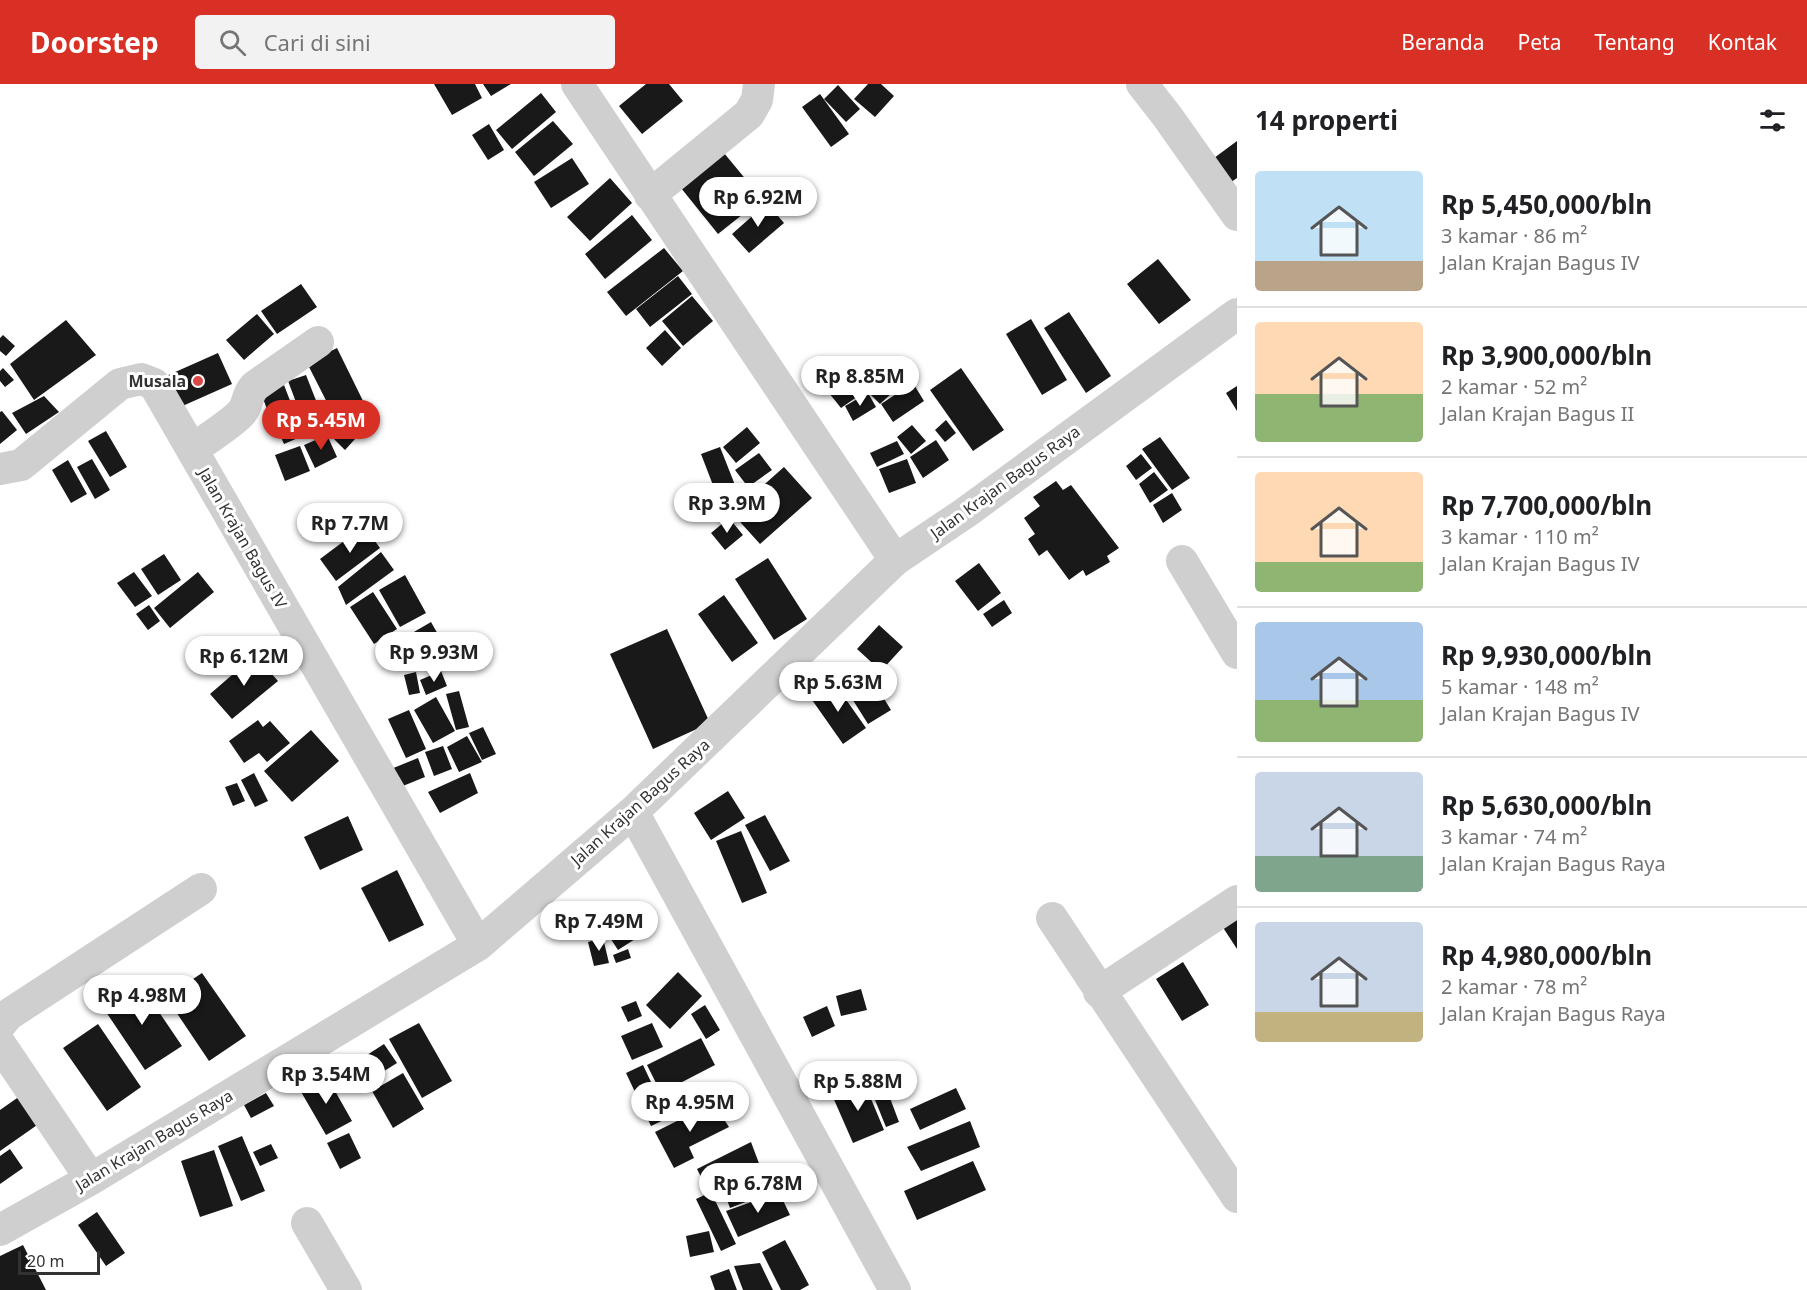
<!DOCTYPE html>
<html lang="id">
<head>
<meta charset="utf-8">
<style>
	body { margin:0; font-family:"Noto Sans",sans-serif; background:#f2f2f2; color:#202124; height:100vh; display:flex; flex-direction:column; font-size:22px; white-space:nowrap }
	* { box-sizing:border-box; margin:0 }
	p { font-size:20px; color:#757577 }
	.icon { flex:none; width:33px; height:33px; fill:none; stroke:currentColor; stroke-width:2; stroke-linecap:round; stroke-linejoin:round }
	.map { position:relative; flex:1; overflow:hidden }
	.sheet { display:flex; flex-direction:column; background:#fff; width:570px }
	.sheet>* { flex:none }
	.scale { position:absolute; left:18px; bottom:15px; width:82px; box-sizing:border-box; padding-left:6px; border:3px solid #323232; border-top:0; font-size:16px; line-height:21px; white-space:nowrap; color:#323232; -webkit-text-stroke:4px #fff; paint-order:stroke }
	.price { position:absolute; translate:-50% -51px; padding:0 14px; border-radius:21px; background:#fff; color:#222; font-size:20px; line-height:39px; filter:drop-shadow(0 2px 3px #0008) }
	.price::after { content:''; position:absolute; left:50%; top:36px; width:18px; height:14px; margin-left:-9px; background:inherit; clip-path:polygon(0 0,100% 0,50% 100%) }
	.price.selected { background:#d93025; color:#fff }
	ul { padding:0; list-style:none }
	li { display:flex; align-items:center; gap:18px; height:150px; padding:0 18px }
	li+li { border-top:2px solid #e0e0e0 }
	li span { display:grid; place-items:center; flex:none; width:168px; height:120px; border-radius:6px; color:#555 }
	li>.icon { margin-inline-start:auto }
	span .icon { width:72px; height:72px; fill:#fffc; stroke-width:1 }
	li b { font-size:26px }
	h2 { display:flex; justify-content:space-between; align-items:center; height:72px; padding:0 18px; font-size:26px }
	header { display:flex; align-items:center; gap:36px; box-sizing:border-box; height:84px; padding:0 30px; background:#d93025; color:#fff }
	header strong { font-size:28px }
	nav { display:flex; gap:33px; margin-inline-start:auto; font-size:21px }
	.search { width:420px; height:54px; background:#f2f2f2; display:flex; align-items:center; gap:15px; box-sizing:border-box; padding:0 21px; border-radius:6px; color:#757577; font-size:22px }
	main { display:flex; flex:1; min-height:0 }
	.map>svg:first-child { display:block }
</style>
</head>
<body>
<header>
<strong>Doorstep</strong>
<div class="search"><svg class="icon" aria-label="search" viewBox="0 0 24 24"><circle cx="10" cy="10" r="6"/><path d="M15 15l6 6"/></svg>Cari di sini</div>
<nav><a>Beranda</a><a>Peta</a><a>Tentang</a><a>Kontak</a></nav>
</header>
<main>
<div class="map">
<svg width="1237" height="1206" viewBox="0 0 1237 1206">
	<rect width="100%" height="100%" fill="#fff"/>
	<path fill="#191919" d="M434 0H475L482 14 452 31Z
		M483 0H511L491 12Z
		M646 0H669L683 17 642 50 619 22Z
		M868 0H881L894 12 875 33 854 15Z
		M838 1 860 25 846 38 824 15Z
		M541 9 556 28 512 65 496 46Z
		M820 10 849 50 831 63 802 23Z
		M553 37 573 60 534 92 515 68Z
		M489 40 504 66 488 76 472 51Z
		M1237 57V94L1227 101 1210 77Z
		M724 69 762 115 718 150 681 104Z
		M572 74 589 100 551 124 534 98Z
		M610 94 632 119 590 157 567 133Z
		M767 119 784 139 749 169 732 150Z
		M632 131 652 156 605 195 585 170Z
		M664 164 683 187 626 232 607 208Z
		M1158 175 1191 216 1159 240 1127 200Z
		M678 192 692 210 650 243 636 225Z
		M301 200 317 223 277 250 261 227Z
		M692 212 713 237 683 262 662 237Z
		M1069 228 1111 292 1086 309 1044 244Z
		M257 230 274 250 244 276 226 256Z
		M1031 235 1067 296 1042 311 1006 250Z
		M66 236 96 271 34 316 10 280Z
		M665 246 681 264 662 282 646 264Z
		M3 251 15 262 6 272 0 267V254Z
		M337 264 367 325 338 340 307 279Z
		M218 269 232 300 178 324 164 293Z
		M864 276 879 292 862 307 847 291Z
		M3 284 14 296 5 303 0 297V287Z
		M961 284 1004 346 973 367 930 306Z
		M306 291 317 319 299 326 288 297Z
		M843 291 861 310 841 324 825 304Z
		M880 298 892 309 880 320 869 309Z
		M913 299 924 317 893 338 881 320Z
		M284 301 294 327 271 336 261 309Z
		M1237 302V327L1226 309Z
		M868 309 876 323 853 337 845 322Z
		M44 312 59 328 26 350 12 329Z
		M324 322 330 344 302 351 296 330Z
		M2 327 17 346 0 360V328Z
		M289 334 298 354 284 360 275 340Z
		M946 336 956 349 945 358 935 346Z
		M912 341 926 357 911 370 897 353Z
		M747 343 760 359 736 379 723 363Z
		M343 344 355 355 345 366 334 355Z
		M106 347 127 383 110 393 88 357Z
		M327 351 337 373 315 384 304 361Z
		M1160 353 1190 394 1172 406 1142 365Z
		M936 356 949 376 923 394 910 373Z
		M897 357 904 370 877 383 870 369Z
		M300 362 310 387 285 397 275 371Z
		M720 363 735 401 716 409 701 370Z
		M759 369 772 386 748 403 735 386Z
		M1141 370 1152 384 1136 396 1126 382Z
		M92 375 110 406 95 415 77 383Z
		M907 375 916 399 889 409 879 385Z
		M68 376 87 410 71 419 52 386Z
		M784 383 812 414 760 460 732 429Z
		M1154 388 1168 406 1150 419 1139 400Z
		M1056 397 1063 406 1071 401 1119 464 1107 472 1110 478 1086 492 1083 486 1069 496 1047 466 1039 472 1028 455 1035 450 1024 434 1040 422 1033 413Z
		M1172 409 1182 426 1163 439 1153 421Z
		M729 434 743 451 725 466 711 449Z
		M364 442 380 464 336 497 320 475Z
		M381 468 394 486 346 521 338 503Z
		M164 470 181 496 158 511 141 485Z
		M768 474 807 535 774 556 735 495Z
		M979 479 1001 509 978 527 955 497Z
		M134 488 152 512 135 523 117 499Z
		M198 488 214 508 170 544 154 524Z
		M405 491 426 529 400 543 379 506Z
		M373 508 397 545 374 560 350 523Z
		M724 511 758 559 732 578 698 530Z
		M1004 516 1012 529 992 543 983 530Z
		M149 521 160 537 148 546 136 530Z
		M431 538 452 575 428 588 407 552Z
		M879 541 903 563 881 587 857 565Z
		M667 545 710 639 653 665 610 570Z
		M398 551 412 579 398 586 384 558Z
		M255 571 278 597 232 635 210 610Z
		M862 579 891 626 868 640 839 594Z
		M441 587 447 602 426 611 420 596Z
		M416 588 420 609 409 611 404 591Z
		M833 597 866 644 843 660 810 613Z
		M459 607 469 643 456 646 446 610Z
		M436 613 455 647 433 659 414 626Z
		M409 626 426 665 406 674 388 635Z
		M258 636 263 643 270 637 290 659 267 678 259 669 244 679 229 657Z
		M483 643 496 670 482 676 469 649Z
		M311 646 339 677 292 718 264 687Z
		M467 652 482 678 459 688 447 663Z
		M443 662 452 685 434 692 425 668Z
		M418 674 425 693 393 706 386 687Z
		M254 689 268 717 255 723 241 696Z
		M470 689 478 709 440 729 428 708Z
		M237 699 245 717 233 722 225 703Z
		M728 707 745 734 711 756 694 729Z
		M765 731 790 777 770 787 745 741Z
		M348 732 363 766 320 786 304 753Z
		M741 747 767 809 742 819 716 757Z
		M397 786 424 841 389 858 361 804Z
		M633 828 646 848 618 866 605 846Z
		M1237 833V865L1222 842Z
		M603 854 609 879 594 882 588 858Z
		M628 865 631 874 616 879 613 871Z
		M1183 878 1209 921 1182 937 1156 895Z
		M678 888 702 912 670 945 646 921Z
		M202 889 246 952 209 977 166 913Z
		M138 897 182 962 145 986 102 922Z
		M861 905 867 926 841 932 836 912Z
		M636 917 642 932 628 938 621 923Z
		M705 921 720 946 706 955 691 930Z
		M827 922 835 942 812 953 803 933Z
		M419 939 452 997 422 1014 389 955Z
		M652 939 663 963 632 976 621 952Z
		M98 940 141 1003 107 1027 63 964Z
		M701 954 715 981 661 1009 647 981Z
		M384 960 397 979 362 1001 350 982Z
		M643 981 660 1017 668 1013 675 1028 667 1033 668 1034 651 1042 626 989Z
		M403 989 424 1025 393 1044 372 1007Z
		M326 991 352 1037 326 1051 300 1006Z
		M864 998 884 1046 853 1059 832 1011Z
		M956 1004 966 1025 920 1046 910 1025Z
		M887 1006 899 1038 886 1043 873 1011Z
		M266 1009 274 1022 251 1034 244 1021Z
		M20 1012 40 1039 0 1067V1026Z
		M713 1019 729 1043 689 1063 694 1074 674 1084 655 1048Z
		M970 1037 980 1063 921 1087 907 1063Z
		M349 1049 361 1074 340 1085 327 1059Z
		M242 1052 265 1107 241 1117 218 1062Z
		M751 1058 760 1082 707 1105 697 1085Z
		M271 1060 278 1074 260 1082 253 1068Z
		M10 1065 23 1084 0 1100V1072Z
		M214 1066 233 1122 200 1133 181 1077Z
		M973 1077 986 1106 917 1136 904 1107Z
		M767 1083 776 1106 730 1124 721 1100Z
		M711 1108 736 1160 721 1167 696 1115Z
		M779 1108 790 1131 738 1153 726 1127Z
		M97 1128 125 1169 106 1182 78 1141Z
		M709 1147 714 1168 690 1173 686 1152Z
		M785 1156 809 1201 800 1206H781L762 1168Z
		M23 1161 46 1206H0V1172Z
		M760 1179 773 1206H743L734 1182Z
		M729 1185 737 1206H715L710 1192Z"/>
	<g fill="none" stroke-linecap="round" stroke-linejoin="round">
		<path stroke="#cfcfcf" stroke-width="32" d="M577 0 895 476
			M1142 0 1167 32 1237 131
			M650 111 749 30 757 16 759 0
			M192 366C205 356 233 339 242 328 249 319 246 311 255 302L318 258
			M0 385 21 381 120 300 141 295 154 300 478 861
			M1182 477 1237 569
			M633 728 895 1206
			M1052 834 1237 1113
			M1099 908 1237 817
			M0 941 8 931 201 805
			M0 960 91 1095
			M307 1139 346 1206
			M0 1146 91 1095 478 861 633 728 895 476 965 429 1237 230"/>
	</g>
	<circle fill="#d94844" stroke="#fff" stroke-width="2" cx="198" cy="297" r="6"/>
	<g text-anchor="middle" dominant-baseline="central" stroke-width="6" stroke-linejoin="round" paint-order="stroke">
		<g font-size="16" font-weight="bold" fill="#323232" stroke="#fff" text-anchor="end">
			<text x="186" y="297">Musala</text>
		</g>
		<g font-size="16" fill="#323232" stroke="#fff">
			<text transform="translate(1005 398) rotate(-36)">Jalan Krajan Bagus Raya</text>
			<text transform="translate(243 454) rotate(60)">Jalan Krajan Bagus IV</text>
			<text transform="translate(640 718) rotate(-42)">Jalan Krajan Bagus Raya</text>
			<text transform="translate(154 1056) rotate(-31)">Jalan Krajan Bagus Raya</text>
		</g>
	</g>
</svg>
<div class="scale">20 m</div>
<b class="price" style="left:758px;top:144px">Rp 6.92M</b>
<b class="price" style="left:860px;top:323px">Rp 8.85M</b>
<b class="price selected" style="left:321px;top:367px">Rp 5.45M</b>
<b class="price" style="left:727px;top:450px">Rp 3.9M</b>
<b class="price" style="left:350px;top:470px">Rp 7.7M</b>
<b class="price" style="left:434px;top:599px">Rp 9.93M</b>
<b class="price" style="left:244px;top:603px">Rp 6.12M</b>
<b class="price" style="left:838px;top:629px">Rp 5.63M</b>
<b class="price" style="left:599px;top:868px">Rp 7.49M</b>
<b class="price" style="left:142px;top:942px">Rp 4.98M</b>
<b class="price" style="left:326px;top:1021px">Rp 3.54M</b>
<b class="price" style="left:858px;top:1028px">Rp 5.88M</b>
<b class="price" style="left:690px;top:1049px">Rp 4.95M</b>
<b class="price" style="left:758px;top:1130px">Rp 6.78M</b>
</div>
<section class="sheet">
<h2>14 properti<svg class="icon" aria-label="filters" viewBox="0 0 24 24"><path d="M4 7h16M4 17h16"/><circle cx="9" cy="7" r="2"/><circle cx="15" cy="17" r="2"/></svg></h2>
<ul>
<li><span style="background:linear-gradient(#bfe0f5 75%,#b9a48a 0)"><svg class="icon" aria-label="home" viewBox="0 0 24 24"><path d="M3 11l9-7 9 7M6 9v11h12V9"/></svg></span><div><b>Rp 5,450,000/bln</b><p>3 kamar · 86 m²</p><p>Jalan Krajan Bagus IV</p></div></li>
<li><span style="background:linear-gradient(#ffd9b3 60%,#8fb573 0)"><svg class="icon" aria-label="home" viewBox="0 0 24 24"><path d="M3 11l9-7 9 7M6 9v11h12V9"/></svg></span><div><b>Rp 3,900,000/bln</b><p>2 kamar · 52 m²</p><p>Jalan Krajan Bagus II</p></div></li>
<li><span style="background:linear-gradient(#ffd9b3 75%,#8fb573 0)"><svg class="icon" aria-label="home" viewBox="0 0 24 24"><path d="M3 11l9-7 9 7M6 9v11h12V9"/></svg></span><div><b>Rp 7,700,000/bln</b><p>3 kamar · 110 m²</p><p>Jalan Krajan Bagus IV</p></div></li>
<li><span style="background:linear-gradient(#a9c7e8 65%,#8fb573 0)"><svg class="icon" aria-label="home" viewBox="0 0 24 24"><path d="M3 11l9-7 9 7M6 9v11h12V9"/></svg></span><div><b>Rp 9,930,000/bln</b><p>5 kamar · 148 m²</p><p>Jalan Krajan Bagus IV</p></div></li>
<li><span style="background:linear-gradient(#c9d6e8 70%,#7fa58c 0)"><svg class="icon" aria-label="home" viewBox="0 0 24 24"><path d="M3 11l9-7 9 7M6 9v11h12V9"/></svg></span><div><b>Rp 5,630,000/bln</b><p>3 kamar · 74 m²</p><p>Jalan Krajan Bagus Raya</p></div></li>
<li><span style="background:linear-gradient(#c9d6e8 75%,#c2b280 0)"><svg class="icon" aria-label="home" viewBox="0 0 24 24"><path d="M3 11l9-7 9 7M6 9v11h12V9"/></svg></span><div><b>Rp 4,980,000/bln</b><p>2 kamar · 78 m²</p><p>Jalan Krajan Bagus Raya</p></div></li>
</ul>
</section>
</main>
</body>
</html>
